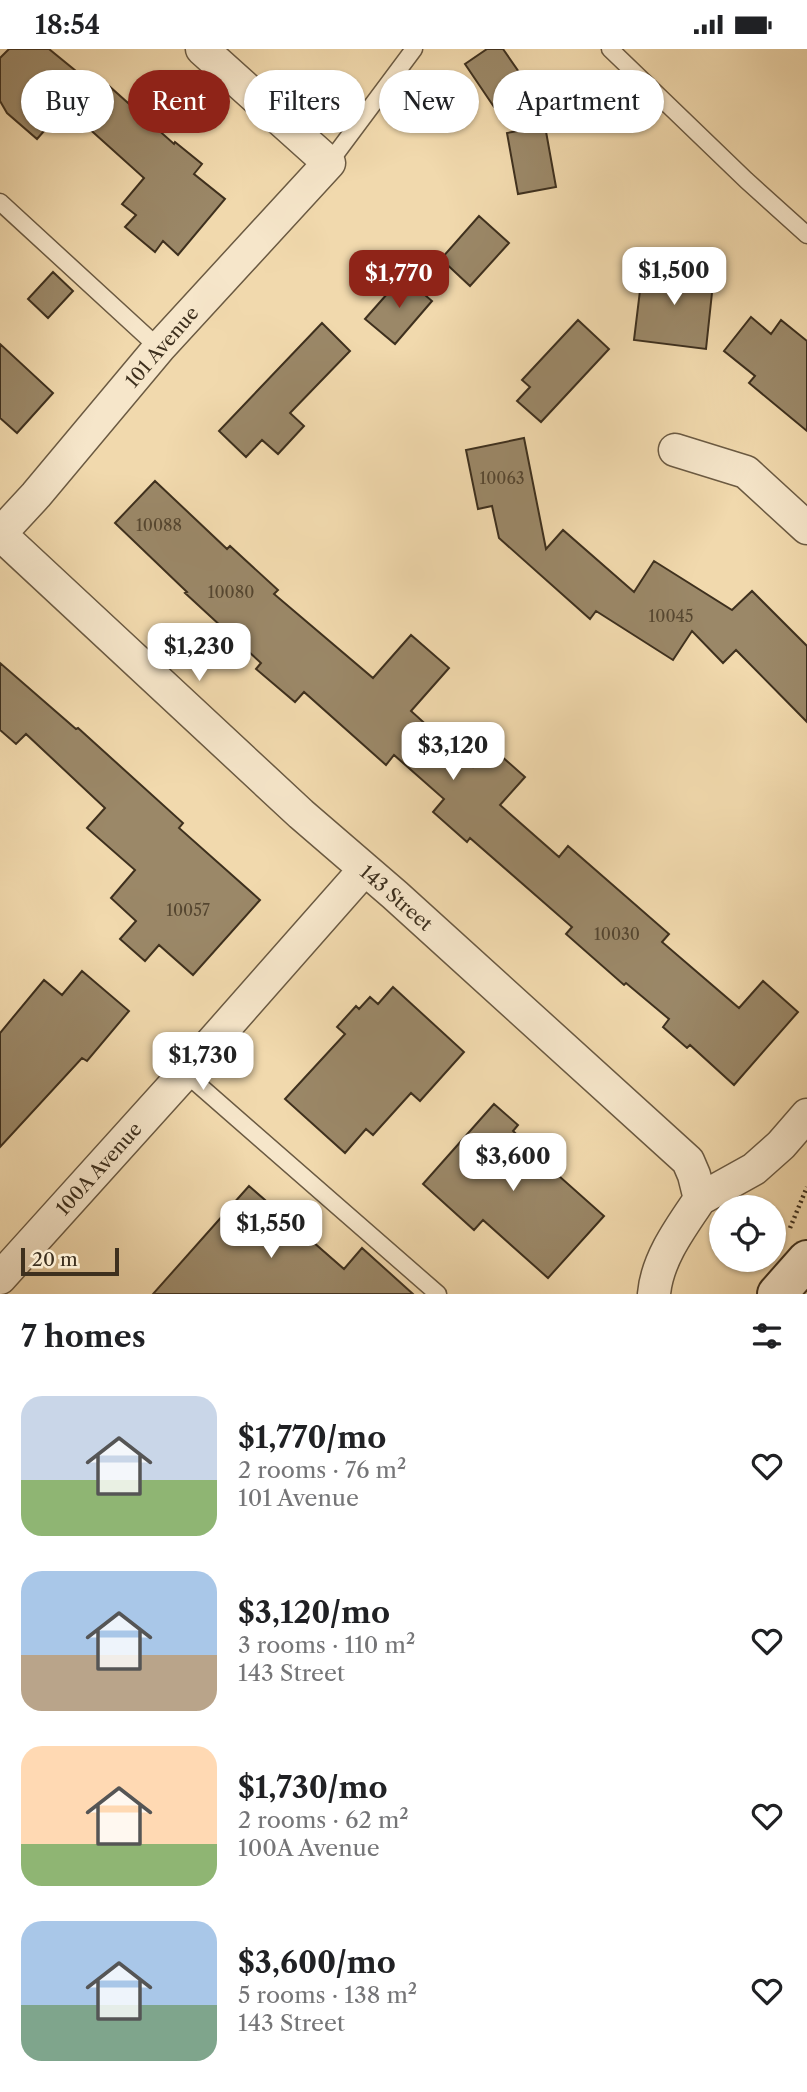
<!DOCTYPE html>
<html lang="en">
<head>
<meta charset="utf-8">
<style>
	body { margin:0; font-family:"Libre Caslon Text",serif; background:#f2f2f2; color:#202124; height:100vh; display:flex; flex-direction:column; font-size:26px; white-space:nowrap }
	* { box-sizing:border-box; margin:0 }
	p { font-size:23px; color:#757577 }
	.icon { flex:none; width:38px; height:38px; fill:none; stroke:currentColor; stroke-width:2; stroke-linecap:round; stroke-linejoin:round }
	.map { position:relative; height:1245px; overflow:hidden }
	.details { display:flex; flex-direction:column; background:#fff; flex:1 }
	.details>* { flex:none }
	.top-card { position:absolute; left:21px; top:21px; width:766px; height:63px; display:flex; gap:14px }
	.buttons { position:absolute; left:709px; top:1146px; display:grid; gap:14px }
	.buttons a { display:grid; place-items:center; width:77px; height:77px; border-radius:50%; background:#fff; box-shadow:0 2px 5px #0004; font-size:35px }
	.scale { position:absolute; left:21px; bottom:18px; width:98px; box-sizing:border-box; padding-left:7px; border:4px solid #3e301e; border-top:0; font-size:19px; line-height:24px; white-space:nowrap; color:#3e301e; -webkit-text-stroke:5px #f6e6ca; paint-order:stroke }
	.price { position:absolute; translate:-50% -60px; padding:0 16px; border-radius:14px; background:#fff; color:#222; font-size:23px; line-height:46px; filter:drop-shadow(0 2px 4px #0008) }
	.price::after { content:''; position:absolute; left:50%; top:42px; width:21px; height:16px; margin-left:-10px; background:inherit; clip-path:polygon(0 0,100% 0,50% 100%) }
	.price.current { background:#8f2418; color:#fff }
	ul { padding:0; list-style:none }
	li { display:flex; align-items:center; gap:21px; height:175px; padding:0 21px }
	li span { display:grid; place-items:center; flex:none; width:196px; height:140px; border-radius:21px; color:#555 }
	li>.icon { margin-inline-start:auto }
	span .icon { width:84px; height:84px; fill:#fffc; stroke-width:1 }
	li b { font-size:30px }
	h2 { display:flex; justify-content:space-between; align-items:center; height:84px; padding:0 21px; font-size:30px }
	.tag { padding:0 24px; border-radius:32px; background:#fff; box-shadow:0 2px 5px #0004; font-size:24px; line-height:63px }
	.tag.current { background:#8f2418; color:#fff }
	.status { display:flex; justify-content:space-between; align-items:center; height:49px; padding:0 35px; background:#fff; direction:ltr }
	.status svg { height:19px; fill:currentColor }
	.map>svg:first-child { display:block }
</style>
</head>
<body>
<div class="status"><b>18:54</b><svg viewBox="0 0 49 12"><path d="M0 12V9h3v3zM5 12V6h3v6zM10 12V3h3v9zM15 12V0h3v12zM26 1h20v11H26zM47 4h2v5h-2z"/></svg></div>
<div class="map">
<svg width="807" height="1245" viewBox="0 0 807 1245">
	<rect width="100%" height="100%" fill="#f1d9ad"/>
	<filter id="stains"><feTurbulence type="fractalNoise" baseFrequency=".00286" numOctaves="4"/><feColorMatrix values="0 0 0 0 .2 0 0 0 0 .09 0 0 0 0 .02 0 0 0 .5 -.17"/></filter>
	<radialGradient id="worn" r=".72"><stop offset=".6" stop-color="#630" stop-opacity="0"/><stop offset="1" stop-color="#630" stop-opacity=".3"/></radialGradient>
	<path fill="#9b8868" stroke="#3e301e" stroke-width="2" d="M9 0H49L103 44 109 37 174 95 175 93 202 115 194 125 225 150 178 206 163 192 155 203 125 178 136 166 122 155 144 129 65 58 37 90 7 64 0 52V9Z
		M487 0H503L528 36 494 58 465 15Z
		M545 77 556 138 518 145 507 84Z
		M479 167 509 194 470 237 441 210Z
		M643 217 714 225 706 300 634 291Z
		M53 223 73 242 48 269 28 250Z
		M403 227 432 252 395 295 365 270Z
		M751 268 771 285 781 271 807 292V382L749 334 755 327 724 302Z
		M578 271 609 300 541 373 517 352 530 338 522 331Z
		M322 274 350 302 290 364 304 377 278 405 262 391 246 408 219 382Z
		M0 295 53 344 17 384 0 369Z
		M524 389 546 500 563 481 634 543 654 512 732 561 752 542 807 597V673L736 601 723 614 692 582 673 611 596 562 590 570 499 489 492 457 478 460 466 401Z
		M155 432 227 500 230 497 278 541 274 545 373 629 411 586 449 619 411 662 473 718 491 698 525 728 500 756 559 808 568 797 669 885 662 893 739 959 763 932 798 963 734 1036 690 996 687 999 663 978 669 970 626 934 624 936 566 885 572 878 470 789 467 793 433 763 444 750 394 706 386 716 304 643 295 653 256 620 261 614 185 544 187 543 115 474Z
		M0 614 76 680 78 679 183 774 179 779 260 851 193 926 159 896 145 912 120 890 136 872 111 849 135 821 87 779 105 759 26 685 16 695 0 681Z
		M82 922 129 962 87 1012 82 1009 0 1098V984L44 931 62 946Z
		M393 938 464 1003 420 1052 411 1044 373 1086 366 1080 345 1104 285 1050 345 985 337 978 356 957 359 960 370 948 378 955Z
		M494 1055 518 1076 513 1082 525 1093 523 1095 604 1167 548 1229 483 1171 474 1181 423 1135Z
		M249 1137 344 1220 362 1199 413 1245H153Z"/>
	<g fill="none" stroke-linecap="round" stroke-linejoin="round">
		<defs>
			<path id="lane" d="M610 0 746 131 807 186
				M329 114 414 0
				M0 153 159 299
				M185 1024 438 1245"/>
			<path id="street" d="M675 401 746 423 807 479
				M0 485 301 765 395 846 688 1112 694 1126 700 1150C681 1178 657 1210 654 1245
				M0 485 36 446 159 299 329 114 202 0
				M700 1150 754 1120 781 1096 807 1066
				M0 1229 185 1024 364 821"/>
			<path id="secondary" d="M777 1245 807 1211"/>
		</defs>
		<use href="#lane" stroke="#6b5a42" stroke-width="19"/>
		<use href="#street" stroke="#6b5a42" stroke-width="35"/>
		<use href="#secondary" stroke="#3e301e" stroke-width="42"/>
		<path stroke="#3e301e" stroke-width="4.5" stroke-dasharray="2 3.5" stroke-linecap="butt" d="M790 1179 807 1138"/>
		<use href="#lane" stroke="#f6e6ca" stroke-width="16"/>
		<use href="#street" stroke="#f6e6ca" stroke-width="32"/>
		<use href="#secondary" stroke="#f6e6ca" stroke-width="38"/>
	</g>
	<g text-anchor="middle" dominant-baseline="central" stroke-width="5" stroke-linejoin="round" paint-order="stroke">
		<g font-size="16" fill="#554630">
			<text x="502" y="429">10063</text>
			<text x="159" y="476">10088</text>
			<text x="231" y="543">10080</text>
			<text x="671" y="567">10045</text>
			<text x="188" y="861">10057</text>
			<text x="617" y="885">10030</text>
		</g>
		<g font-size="19" fill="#3e301e" stroke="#f6e6ca">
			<text transform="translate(162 298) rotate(-49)">101 Avenue</text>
			<text transform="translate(396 849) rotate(41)">143 Street</text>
			<text transform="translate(99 1120) rotate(-48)">100A Avenue</text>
		</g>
	</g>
	<rect width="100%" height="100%" filter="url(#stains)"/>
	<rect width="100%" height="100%" fill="url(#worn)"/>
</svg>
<div class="buttons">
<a><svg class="icon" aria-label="locate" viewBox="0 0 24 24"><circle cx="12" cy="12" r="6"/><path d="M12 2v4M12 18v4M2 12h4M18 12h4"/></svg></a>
</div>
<div class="scale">20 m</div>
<b class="price" style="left:674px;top:258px">$1,500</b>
<b class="price current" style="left:399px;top:261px">$1,770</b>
<b class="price" style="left:199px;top:634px">$1,230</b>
<b class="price" style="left:453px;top:733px">$3,120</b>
<b class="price" style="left:203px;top:1043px">$1,730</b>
<b class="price" style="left:513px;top:1144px">$3,600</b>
<b class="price" style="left:271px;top:1211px">$1,550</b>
<div class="top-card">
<a class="tag">Buy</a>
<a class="tag current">Rent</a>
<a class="tag">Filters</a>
<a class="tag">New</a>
<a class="tag">Apartment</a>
</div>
</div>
<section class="details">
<h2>7 homes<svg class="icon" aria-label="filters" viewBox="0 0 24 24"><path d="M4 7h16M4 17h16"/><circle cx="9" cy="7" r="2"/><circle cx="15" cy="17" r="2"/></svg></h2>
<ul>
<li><span style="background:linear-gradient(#c9d6e8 60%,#8fb573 0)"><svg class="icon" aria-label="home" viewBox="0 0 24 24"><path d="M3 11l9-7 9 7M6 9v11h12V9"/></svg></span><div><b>$1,770/mo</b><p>2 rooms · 76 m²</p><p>101 Avenue</p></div><svg class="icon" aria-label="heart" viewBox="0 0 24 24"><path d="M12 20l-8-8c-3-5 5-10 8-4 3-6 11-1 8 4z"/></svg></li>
<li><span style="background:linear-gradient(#a9c7e8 60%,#b9a48a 0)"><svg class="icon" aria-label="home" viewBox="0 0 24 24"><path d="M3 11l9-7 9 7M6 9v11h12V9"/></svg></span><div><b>$3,120/mo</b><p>3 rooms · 110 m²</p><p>143 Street</p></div><svg class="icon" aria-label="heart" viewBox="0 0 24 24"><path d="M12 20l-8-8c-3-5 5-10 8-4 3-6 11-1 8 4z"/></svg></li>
<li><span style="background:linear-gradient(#ffd9b3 70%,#8fb573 0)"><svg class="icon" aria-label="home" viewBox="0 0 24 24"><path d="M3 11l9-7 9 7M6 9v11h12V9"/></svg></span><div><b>$1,730/mo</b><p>2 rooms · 62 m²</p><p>100A Avenue</p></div><svg class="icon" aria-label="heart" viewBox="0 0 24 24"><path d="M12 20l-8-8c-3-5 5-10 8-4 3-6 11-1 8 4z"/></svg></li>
<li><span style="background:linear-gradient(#a9c7e8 60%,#7fa58c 0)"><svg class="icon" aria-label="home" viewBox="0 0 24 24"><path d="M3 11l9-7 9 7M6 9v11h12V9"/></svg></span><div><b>$3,600/mo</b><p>5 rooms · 138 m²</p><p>143 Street</p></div><svg class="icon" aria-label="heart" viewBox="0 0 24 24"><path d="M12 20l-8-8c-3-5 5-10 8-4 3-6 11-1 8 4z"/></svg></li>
</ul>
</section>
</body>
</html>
